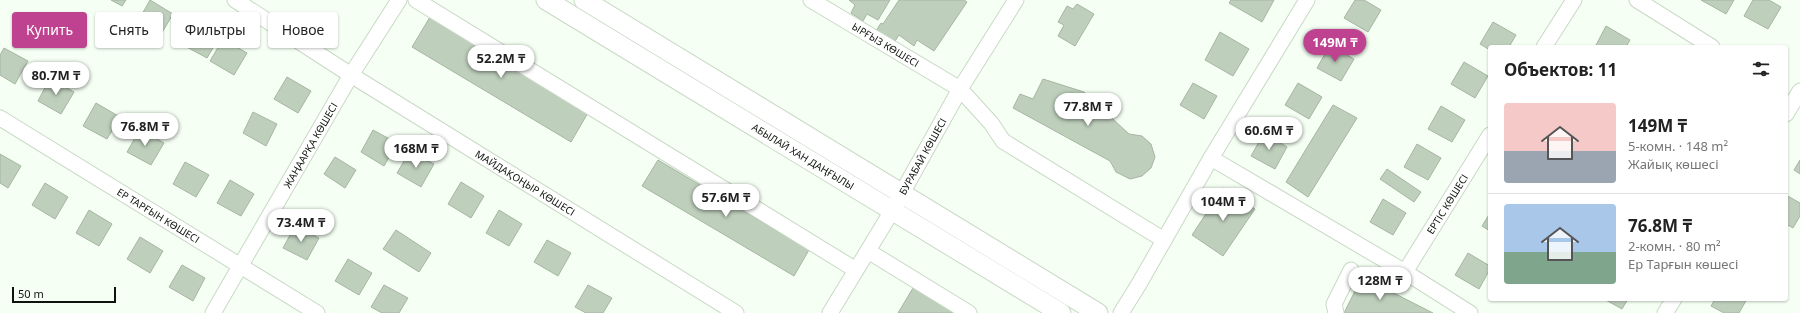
<!DOCTYPE html>
<html lang="ru">
<head>
<meta charset="utf-8">
<style>
	body { margin:0; font-family:"Noto Sans",sans-serif; background:#f6f6f6; color:#222; height:100vh; display:flex; flex-direction:column; font-size:15px; white-space:nowrap }
	* { box-sizing:border-box; margin:0 }
	p { font-size:13px; color:#767676 }
	.icon { flex:none; width:22px; height:22px; fill:none; stroke:currentColor; stroke-width:2; stroke-linecap:round; stroke-linejoin:round }
	.map { position:relative; flex:1; overflow:hidden }
	.details { position:absolute; left:1488px; top:45px; width:300px; height:256px; display:flex; flex-direction:column; background:#fff; border-radius:4px; box-shadow:0 1px 3px #0004 }
	.details>* { flex:none }
	.guide { position:absolute; left:12px; top:12px; width:380px; height:36px; display:flex; gap:8px }
	.scale { position:absolute; left:12px; bottom:10px; width:104px; box-sizing:border-box; padding-left:4px; border:2px solid #0e140d; border-top:0; font-size:11px; line-height:14px; white-space:nowrap; color:#0e140d; -webkit-text-stroke:3px #f5fff3; paint-order:stroke }
	.price { position:absolute; translate:-50% -34px; padding:0 9px; border-radius:14px; background:#fff; color:#222; font-size:13px; line-height:26px; filter:drop-shadow(0 1px 2px #0008) }
	.price::after { content:''; position:absolute; left:50%; top:24px; width:12px; height:9px; margin-left:-6px; background:inherit; clip-path:polygon(0 0,100% 0,50% 100%) }
	.price.on { background:#bf4290; color:#fff }
	ul { padding:0; list-style:none }
	li { display:flex; align-items:center; gap:12px; height:100px; padding:0 16px }
	li+li { border-top:1px solid #e0e0e0 }
	li span { display:grid; place-items:center; flex:none; width:112px; height:80px; border-radius:4px; color:#555 }
	li>.icon { margin-inline-start:auto }
	span .icon { width:48px; height:48px; fill:#fffc; stroke-width:1 }
	li b { font-size:17px }
	h2 { display:flex; justify-content:space-between; align-items:center; height:48px; padding:0 16px; font-size:17px }
	.chip { padding:0 14px; border-radius:4px; background:#fff; box-shadow:0 1px 3px #0004; font-size:14px; line-height:36px }
	.chip.on { background:#bf4290; color:#fff }
	.map>svg:first-child { display:block }
</style>
</head>
<body>
<div class="map">
<svg width="1800" height="313" viewBox="0 0 1800 313">
	<rect width="100%" height="100%" fill="#f5fff3"/>
	<path fill="#becfbc" stroke="#a6b6a3" d="M111 0H126L122 6Z
		M150 0 173 14 160 36 137 23Z
		M849 0H890L878 20 867 14 863 21 851 13 855 5Z
		M899 0H964L967 2 934 51 917 40 914 46 899 35 892 46 874 34 881 23 883 24Z
		M1231 0H1274L1262 22 1229 3Z
		M1355 0H1364L1381 10 1368 32 1344 18Z
		M1701 0H1734L1726 14Z
		M1753 0H1769L1781 7 1768 29 1744 16Z
		M1077 4 1094 14 1075 46 1058 36 1064 25 1058 22 1067 6 1073 9Z
		M430 17 589 111 571 142 412 47Z
		M1493 22 1516 35 1509 47H1490V50L1480 44Z
		M196 23 220 36 207 58 183 45Z
		M1606 26 1630 40 1626 47H1595Z
		M1220 32 1249 49 1233 76 1205 60Z
		M223 39 247 53 234 75 210 61Z
		M1330 45 1354 59 1341 81 1317 68Z
		M4 48 28 61 15 84 0 75V55Z
		M1464 62 1488 76 1475 98 1451 84Z
		M287 77 311 91 298 113 274 99Z
		M50 78 74 92 61 114 38 101Z
		M1043 79 1084 92 1129 134 1142 136 1151 144 1155 157 1151 168 1142 176 1130 179 1116 172 1110 161 1013 108 1020 94 1033 99Z
		M1193 83 1217 96 1204 119 1180 105Z
		M1298 83 1322 97 1309 119 1285 105Z
		M96 103 120 117 107 139 83 126Z
		M1333 105 1357 118 1308 197 1286 182Z
		M1441 106 1465 120 1452 142 1428 129Z
		M253 112 277 124 266 146 243 133Z
		M140 129 164 143 151 165 127 152Z
		M373 130 397 143 384 166 361 152Z
		M1264 133 1287 147 1275 169 1251 156Z
		M1417 144 1441 158 1428 180 1404 167Z
		M410 151 434 164 421 187 397 173Z
		M0 154 21 166 8 188 0 183Z
		M335 157 356 170 345 188 324 174Z
		M658 160 809 250 794 276 642 186Z
		M1800 160V174L1794 170Z
		M185 162 209 175 196 197 173 184Z
		M1387 169 1421 192 1414 202 1380 179Z
		M230 180 254 194 241 216 217 203Z
		M461 182 484 196 471 218 448 204Z
		M45 183 68 197 55 219 32 205Z
		M1223 188 1255 209 1223 256 1192 235Z
		M1786 195 1800 203V216L1793 228 1786 224Z
		M1383 199 1406 213 1393 235 1370 222Z
		M89 210 112 224 99 246 76 233Z
		M499 210 522 224 509 246 486 233Z
		M1490 213V231L1482 226Z
		M295 226 319 238 307 260 283 248Z
		M396 230 431 253 419 272 383 249Z
		M140 237 163 251 150 273 127 259Z
		M547 240 571 253 558 276 534 262Z
		M1468 253 1490 266V269L1479 289 1455 275Z
		M348 259 372 273 359 295 335 281Z
		M182 265 205 278 193 301 169 287Z
		M1362 277 1433 313H1344Z
		M384 285 408 298 399 313H382L371 307Z
		M588 285 612 298 603 313H586L575 307Z
		M913 288 955 313H898Z
		M1604 299H1628L1622 309Z
		M1715 299H1747L1739 313H1724L1711 306Z"/>
	<g fill="none" stroke-linecap="round" stroke-linejoin="round">
		<defs>
			<g id="minor">
				<path id="s1" d="M235 0 351 75 736 313"/>
				<path d="M416 0 856 270"/>
				<path id="s2" d="M811 0 960 89 991 123 1003 141 1164 240"/>
				<path d="M1637 0 1712 47"/>
				<path d="M1544 47 1574 0"/>
				<path d="M1786 114 1800 91"/>
				<path id="s3" d="M0 118 317 313"/>
				<path d="M1211 158 1405 272 1470 313"/>
				<path d="M868 251 969 313"/>
				<path id="s4" d="M1405 272 1490 135"/>
				<path id="s5" d="M213 313 351 75 399 0"/>
				<path id="s6" d="M830 313 892 211 960 89 1016 0"/>
				<path d="M1121 313 1139 284 1211 158 1307 0"/>
				<path d="M1336 313 1334 304 1351 270"/>
				<path d="M1665 313 1674 299"/>
			</g>
			<g id="major">
				<path id="s7" d="M546 0 1061 313"/>
				<path d="M584 0 1098 313"/>
			</g>
		</defs>
		<use href="#minor" stroke="#c9d9c6" stroke-width="17"/>
		<use href="#major" stroke="#c9d9c6" stroke-width="21"/>
		<use href="#minor" stroke="#fff" stroke-width="15"/>
		<use href="#major" stroke="#fff" stroke-width="19"/>
	</g>
	<g text-anchor="middle" dominant-baseline="central" stroke-width="3" stroke-linejoin="round" paint-order="stroke">
		<g font-size="10" fill="#0e140d" stroke="#f5fff3">
			<text stroke="none"><textPath href="#s2" startOffset="87">ЫРҒЫЗ КӨШЕСІ</textPath></text>
			<text stroke="none"><textPath href="#s5" startOffset="194">ЖАҢААРҚА КӨШЕСІ</textPath></text>
			<text stroke="none"><textPath href="#s6" startOffset="182">БУРАБАЙ КӨШЕСІ</textPath></text>
			<text stroke="none"><textPath href="#s7" startOffset="301">АБЫЛАЙ ХАН ДАҢҒЫЛЫ</textPath></text>
			<text stroke="none"><textPath href="#s1" startOffset="343">МАЙДАҚОҢЫР КӨШЕСІ</textPath></text>
			<text stroke="none"><textPath href="#s4" startOffset="80">ЕРТІС КӨШЕСІ</textPath></text>
			<text stroke="none"><textPath href="#s3" startOffset="186">ЕР ТАРҒЫН КӨШЕСІ</textPath></text>
		</g>
	</g>
</svg>
<div class="scale">50 m</div>
<b class="price on" style="left:1335px;top:63px">149M ₸</b>
<b class="price" style="left:501px;top:79px">52.2M ₸</b>
<b class="price" style="left:56px;top:96px">80.7M ₸</b>
<b class="price" style="left:1088px;top:127px">77.8M ₸</b>
<b class="price" style="left:145px;top:147px">76.8M ₸</b>
<b class="price" style="left:1269px;top:151px">60.6M ₸</b>
<b class="price" style="left:416px;top:169px">168M ₸</b>
<b class="price" style="left:726px;top:218px">57.6M ₸</b>
<b class="price" style="left:1223px;top:222px">104M ₸</b>
<b class="price" style="left:301px;top:243px">73.4M ₸</b>
<b class="price" style="left:1380px;top:301px">128M ₸</b>
<div class="guide">
<a class="chip on">Купить</a>
<a class="chip">Снять</a>
<a class="chip">Фильтры</a>
<a class="chip">Новое</a>
</div>
<section class="details">
<h2>Объектов: 11<svg class="icon" aria-label="filters" viewBox="0 0 24 24"><path d="M4 7h16M4 17h16"/><circle cx="9" cy="7" r="2"/><circle cx="15" cy="17" r="2"/></svg></h2>
<ul>
<li><span style="background:linear-gradient(#f6c9c9 60%,#9aa5b1 0)"><svg class="icon" aria-label="home" viewBox="0 0 24 24"><path d="M3 11l9-7 9 7M6 9v11h12V9"/></svg></span><div><b>149M ₸</b><p>5-комн. · 148 m²</p><p>Жайық көшесі</p></div></li>
<li><span style="background:linear-gradient(#a9c7e8 60%,#7fa58c 0)"><svg class="icon" aria-label="home" viewBox="0 0 24 24"><path d="M3 11l9-7 9 7M6 9v11h12V9"/></svg></span><div><b>76.8M ₸</b><p>2-комн. · 80 m²</p><p>Ер Тарғын көшесі</p></div></li>
</ul>
</section>
</div>
</body>
</html>
